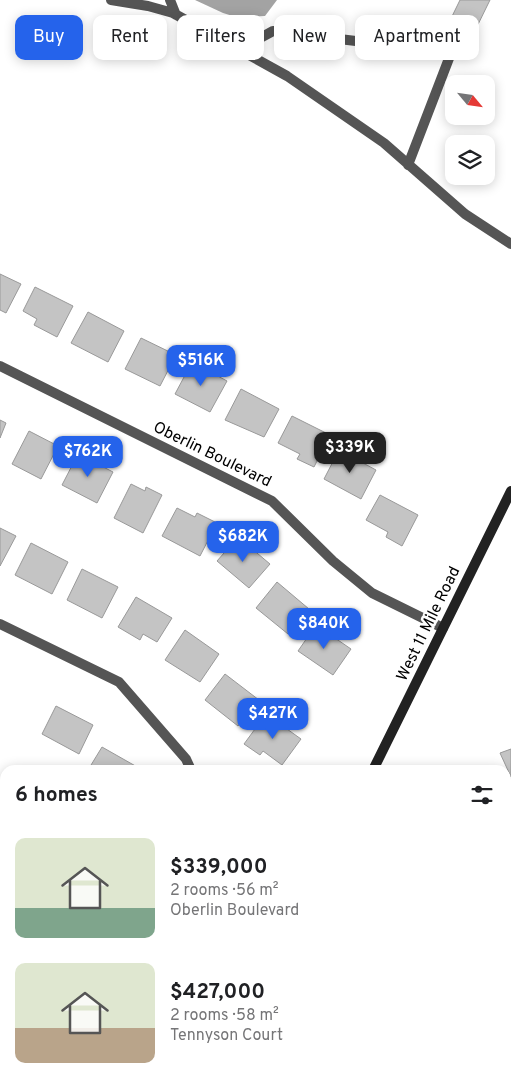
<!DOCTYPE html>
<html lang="en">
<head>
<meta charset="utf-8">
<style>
	body { margin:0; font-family:Overpass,sans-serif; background:#f6f6f6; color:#202124; height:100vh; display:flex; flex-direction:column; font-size:19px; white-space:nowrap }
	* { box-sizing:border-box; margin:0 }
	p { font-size:16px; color:#757577 }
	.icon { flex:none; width:28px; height:28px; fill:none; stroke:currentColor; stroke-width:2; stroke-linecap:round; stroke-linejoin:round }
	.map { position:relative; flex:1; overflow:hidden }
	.panel { position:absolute; left:0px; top:765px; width:511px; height:320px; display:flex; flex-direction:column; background:#fff; border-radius:15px 15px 0 0; box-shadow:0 2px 12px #0003 }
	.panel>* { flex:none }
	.guide { position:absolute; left:15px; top:15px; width:481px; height:45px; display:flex; gap:10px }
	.needle { width:32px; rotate:119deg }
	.tools { position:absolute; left:445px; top:75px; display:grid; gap:10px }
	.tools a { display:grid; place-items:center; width:50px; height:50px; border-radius:10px; background:#fff; box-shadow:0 2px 12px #0003; font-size:25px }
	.price { position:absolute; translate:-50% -42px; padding:0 11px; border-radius:10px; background:#2563eb; color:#fff; font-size:16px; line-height:32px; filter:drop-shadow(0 1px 2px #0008) }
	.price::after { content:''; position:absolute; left:50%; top:30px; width:15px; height:11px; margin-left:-8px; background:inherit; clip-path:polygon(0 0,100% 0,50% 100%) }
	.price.on { background:#222; color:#fff }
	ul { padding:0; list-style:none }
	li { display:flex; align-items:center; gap:15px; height:125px; padding:0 15px }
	li span { display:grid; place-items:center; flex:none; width:140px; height:100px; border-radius:10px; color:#555 }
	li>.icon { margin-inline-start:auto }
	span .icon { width:60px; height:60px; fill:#fffc; stroke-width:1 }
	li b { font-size:21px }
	h2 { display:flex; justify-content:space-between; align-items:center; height:60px; padding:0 15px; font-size:21px }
	.tag { padding:0 18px; border-radius:10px; background:#fff; box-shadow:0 2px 12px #0003; font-size:18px; line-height:45px }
	.tag.on { background:#2563eb; color:#fff }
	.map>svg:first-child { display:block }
</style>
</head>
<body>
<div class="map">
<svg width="511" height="1085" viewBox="0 0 511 1085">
	<rect width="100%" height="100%" fill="#fff"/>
	<path fill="#a3a3a3" d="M195 0H277L265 16 236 17 223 13Z"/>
	<path fill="#c4c4c4" stroke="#999" d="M460 0H490L464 53 440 41Z
		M0 274 21 284 6 313 0 310Z
		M35 287 73 306 57 337 34 325 37 319 23 311Z
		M88 312 124 331 108 362 71 343Z
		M141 338 176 355 160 386 125 369Z
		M192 362 227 381 210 412 175 394Z
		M241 389 279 409 264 437 225 420Z
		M292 416 330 435 314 467 297 459 300 454 278 443Z
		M0 420 6 423 0 438Z
		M29 431 58 446 41 479 12 464Z
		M339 450 376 470 361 499 324 479Z
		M78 454 113 472 97 503 62 485Z
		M131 484 145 491 146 487 162 495 143 533 114 518Z
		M380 495 418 515 402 546 386 537 388 532 366 520Z
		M177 508 195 517 197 513 217 523 200 556 162 536Z
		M0 528 16 536 0 566Z
		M238 537 270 564 249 588 217 561Z
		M31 543 68 562 52 594 15 575Z
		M82 569 118 587 102 618 67 600Z
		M277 582 309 609 288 634 256 608Z
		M136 597 172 618 157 642 143 634 140 640 118 627Z
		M316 625 351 649 333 675 298 651Z
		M185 630 219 654 200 682 165 660Z
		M225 674 259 700 238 726 205 700Z
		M56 706 93 725 79 754 42 734Z
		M266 714 301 739 282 765 263 751 260 755 244 744Z
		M102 747 139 768 138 770H88Z
		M511 749V777L500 753Z
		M0 792 5 795V831L0 828Z
		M511 819V864L506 865V820Z
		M5 992V1026L0 1022V999Z
		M89 1080H125L135 1085H87Z"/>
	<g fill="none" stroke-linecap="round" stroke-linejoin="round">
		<path stroke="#555" stroke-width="10" d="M111 0 148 6 173 13 287 76 384 143 465 214 511 244
			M170 0 176 15
			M240 49 273 31 422 49 450 57
			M408 165 453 48"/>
		<path stroke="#555" stroke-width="10" d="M0 366 272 501 333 561 372 593 443 628
			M0 624 119 682 186 759 191 770
			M0 897 5 902"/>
		<path stroke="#222" stroke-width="10" d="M373 770 511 491
			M217 1085 219 1080"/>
	</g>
	<g text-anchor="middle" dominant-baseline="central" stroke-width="5" stroke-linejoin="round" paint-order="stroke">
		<g font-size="16" fill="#000" stroke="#fff">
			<text transform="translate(212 455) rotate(26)">Oberlin Boulevard</text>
			<text transform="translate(429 624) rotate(-64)">West 11 Mile Road</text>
		</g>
	</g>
</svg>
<div class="tools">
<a><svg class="needle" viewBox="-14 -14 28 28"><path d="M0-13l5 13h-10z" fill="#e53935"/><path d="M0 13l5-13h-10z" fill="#757577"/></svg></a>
<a><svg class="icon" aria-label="layers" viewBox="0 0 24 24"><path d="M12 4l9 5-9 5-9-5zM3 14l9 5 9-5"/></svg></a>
</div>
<b class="price" style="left:201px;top:387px">$516K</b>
<b class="price on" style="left:350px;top:474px">$339K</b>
<b class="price" style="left:88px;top:478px">$762K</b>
<b class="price" style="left:243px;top:563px">$682K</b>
<b class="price" style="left:324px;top:650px">$840K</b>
<b class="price" style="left:273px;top:740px">$427K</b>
<div class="guide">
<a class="tag on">Buy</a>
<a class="tag">Rent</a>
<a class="tag">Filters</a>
<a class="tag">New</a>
<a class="tag">Apartment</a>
</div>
<section class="panel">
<h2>6 homes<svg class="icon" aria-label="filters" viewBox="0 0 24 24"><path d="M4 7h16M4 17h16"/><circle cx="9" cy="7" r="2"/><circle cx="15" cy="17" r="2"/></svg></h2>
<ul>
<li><span style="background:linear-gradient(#dfe7d0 70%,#7fa58c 0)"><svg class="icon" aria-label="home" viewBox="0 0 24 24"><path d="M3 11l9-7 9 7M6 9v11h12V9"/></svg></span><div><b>$339,000</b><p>2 rooms · 56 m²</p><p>Oberlin Boulevard</p></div></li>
<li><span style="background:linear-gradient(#dfe7d0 65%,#b9a48a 0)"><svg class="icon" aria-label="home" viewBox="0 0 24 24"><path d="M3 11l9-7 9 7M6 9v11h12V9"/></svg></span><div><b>$427,000</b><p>2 rooms · 58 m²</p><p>Tennyson Court</p></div></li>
</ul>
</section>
</div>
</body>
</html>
